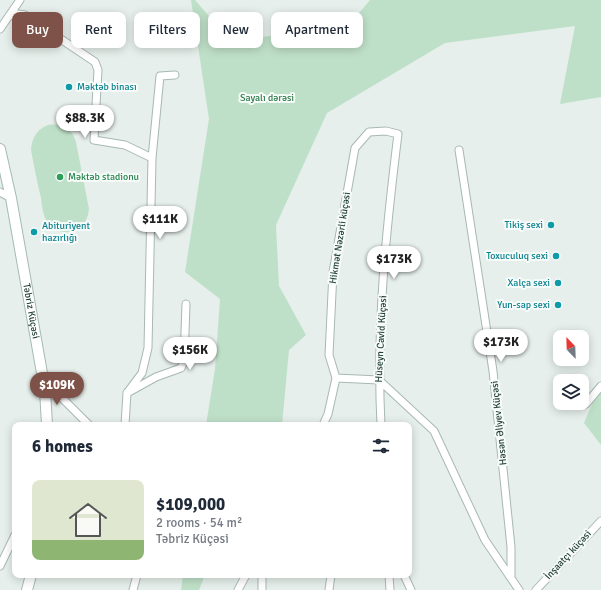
<!DOCTYPE html>
<html lang="en">
<head>
<meta charset="utf-8">
<style>
	body { margin:0; font-family:Signika,sans-serif; background:#f2f2f3; color:#1f2937; height:100vh; display:flex; flex-direction:column; font-size:15px; white-space:nowrap }
	* { box-sizing:border-box; margin:0 }
	p { font-size:13px; color:#747a83 }
	.icon { flex:none; width:22px; height:22px; fill:none; stroke:currentColor; stroke-width:2; stroke-linecap:round; stroke-linejoin:round }
	.map { position:relative; flex:1; overflow:hidden }
	.details { position:absolute; left:12px; top:422px; width:400px; height:156px; display:flex; flex-direction:column; background:#fff; border-radius:8px; box-shadow:0 2px 10px #0003 }
	.details>* { flex:none }
	.hud { position:absolute; left:12px; top:12px; width:400px; height:36px; display:flex; gap:8px }
	.needle { width:26px; rotate:337deg }
	.controls { position:absolute; left:553px; top:330px; display:grid; gap:8px }
	.controls a { display:grid; place-items:center; width:36px; height:36px; border-radius:8px; background:#fff; box-shadow:0 2px 10px #0003; font-size:20px }
	.price { position:absolute; translate:-50% -34px; padding:0 9px; border-radius:14px; background:#fff; color:#222; font-size:13px; line-height:26px; filter:drop-shadow(0 1px 2px #0008) }
	.price::after { content:''; position:absolute; left:50%; top:24px; width:12px; height:9px; margin-left:-6px; background:inherit; clip-path:polygon(0 0,100% 0,50% 100%) }
	.price.on { background:#7f5249; color:#fff }
	ul { padding:0; list-style:none }
	li { display:flex; align-items:center; gap:12px; height:100px; padding:0 20px }
	li+li { border-top:1px solid #e0e1e3 }
	li span { display:grid; place-items:center; flex:none; width:112px; height:80px; border-radius:8px; color:#555 }
	li>.icon { margin-inline-start:auto }
	span .icon { width:48px; height:48px; fill:#fffc; stroke-width:1 }
	li b { font-size:17px }
	h2 { display:flex; justify-content:space-between; align-items:center; height:48px; padding:0 20px; font-size:17px }
	.tag { padding:0 14px; border-radius:8px; background:#fff; box-shadow:0 2px 10px #0003; font-size:14px; line-height:36px }
	.tag.on { background:#7f5249; color:#fff }
	.map>svg:first-child { display:block }
</style>
</head>
<body>
<div class="map">
<svg width="601" height="590" viewBox="0 0 601 590">
	<rect width="100%" height="100%" fill="#e6efeb"/>
	<path fill="#bfe0c8" d="M191 0H195L231 41 348 26 370 0H601V97L560 104 575 26 445 43 327 113 276 225 279 286 306 335 289 350 282 425H206L215 369 220 299 185 272 209 119Z
		M48 125C62 123 72 129 76 142L89 209C88 219 84 227 74 231 65 234 53 231 47 222 43 215 42 206 41 198 37 182 34 166 31 150 32 138 36 130 48 125Z
		M601 389V445L584 423 596 395Z
		M183 575H205L199 590H181Z"/>
	<g fill="none" stroke-linecap="round" stroke-linejoin="round">
		<defs>
			<path id="street" d="M9 16 18 14 25 15 95 62 98 70 94 140 125 145 152 158
				M0 29 20 0
				M459 150 493 371 511 547V578
				M0 192 11 198
				M336 378 379 380 434 431 485 540 519 590
				M45 390 60 396 89 425
				M129 392 156 377 181 368 184 361 186 304
				M127 393 142 373 148 348 152 158 160 76 175 75
				M586 404 601 386
				M125 425 127 393
				M323 425 328 414 336 378 329 355 333 272 355 148 369 132 386 131 398 134C386 230 376 328 381 425
				M0 566 15 535
				M262 575V590
				M389 575 390 590
				M404 575 411 590
				M133 590 137 575
				M238 590 246 575
				M329 590 331 575
				M536 590 601 521"/>
			<g id="secondary">
				<path id="s1" d="M0 149 11 198 45 390 47 425"/>
				<path d="M27 590 31 575"/>
			</g>
		</defs>
		<use href="#street" stroke="#a8b8b2" stroke-width="9"/>
		<use href="#secondary" stroke="#a4bbb3" stroke-width="12"/>
		<use href="#street" stroke="#fff" stroke-width="7"/>
		<use href="#secondary" stroke="#fff" stroke-width="10"/>
	</g>
	<g fill="#0f9aa8" stroke="#f7fbf9" stroke-width="1.5">
		<circle cx="69" cy="87" r="4"/>
		<circle cx="551" cy="225" r="4"/>
		<circle cx="34" cy="232" r="4"/>
		<circle cx="556" cy="256" r="4"/>
		<circle cx="558" cy="283" r="4"/>
		<circle cx="558" cy="305" r="4"/>
	</g>
	<circle fill="#2e9e5b" stroke="#f7fbf9" stroke-width="1.5" cx="60" cy="177" r="4"/>
	<g text-anchor="middle" dominant-baseline="central" stroke-width="4" stroke-linejoin="round" paint-order="stroke">
		<g font-size="10" fill="#0d838f" stroke="#f7fbf9" text-anchor="end">
			<text x="77" y="87" text-anchor="start">Məktəb binası</text>
			<text x="543" y="225">Tikiş sexi</text>
			<text x="42" y="226" text-anchor="start">Abituriyent<tspan x="42" dy="12">hazırlığı</tspan></text>
			<text x="548" y="256">Toxuculuq sexi</text>
			<text x="550" y="283">Xalça sexi</text>
			<text x="550" y="305">Yun-sap sexi</text>
		</g>
		<g font-size="10" fill="#2d7a4b" stroke="#f7fbf9">
			<text x="267" y="98">Sayalı dərəsi</text>
		</g>
		<g font-size="10" fill="#27864d" stroke="#f7fbf9" text-anchor="start">
			<text x="68" y="177">Məktəb stadionu</text>
		</g>
		<g font-size="10" fill="#24423a" stroke="#f7fbf9">
			<text transform="translate(340 238) rotate(-81)">Hikmət Nəzərli küçəsi</text>
			<text stroke="none"><textPath href="#s1" startOffset="165">Təbriz Küçəsi</textPath></text>
			<text transform="translate(381 339) rotate(-87)">Hüseyn Cavid Küçəsi</text>
			<text transform="translate(499 423) rotate(-96)">Həsən Əliyev Küçəsi</text>
			<text transform="translate(568 555) rotate(-47)">İnşaatçı küçəsi</text>
		</g>
	</g>
</svg>
<div class="controls">
<a><svg class="needle" viewBox="-14 -14 28 28"><path d="M0-13l5 13h-10z" fill="#e53935"/><path d="M0 13l5-13h-10z" fill="#747a83"/></svg></a>
<a><svg class="icon" aria-label="layers" viewBox="0 0 24 24"><path d="M12 4l9 5-9 5-9-5zM3 14l9 5 9-5"/></svg></a>
</div>
<b class="price" style="left:85px;top:139px">$88.3K</b>
<b class="price" style="left:160px;top:240px">$111K</b>
<b class="price" style="left:394px;top:280px">$173K</b>
<b class="price" style="left:501px;top:363px">$173K</b>
<b class="price" style="left:190px;top:371px">$156K</b>
<b class="price on" style="left:57px;top:406px">$109K</b>
<div class="hud">
<a class="tag on">Buy</a>
<a class="tag">Rent</a>
<a class="tag">Filters</a>
<a class="tag">New</a>
<a class="tag">Apartment</a>
</div>
<section class="details">
<h2>6 homes<svg class="icon" aria-label="filters" viewBox="0 0 24 24"><path d="M4 7h16M4 17h16"/><circle cx="9" cy="7" r="2"/><circle cx="15" cy="17" r="2"/></svg></h2>
<ul>
<li><span style="background:linear-gradient(#dfe7d0 75%,#8fb573 0)"><svg class="icon" aria-label="home" viewBox="0 0 24 24"><path d="M3 11l9-7 9 7M6 9v11h12V9"/></svg></span><div><b>$109,000</b><p>2 rooms · 54 m²</p><p>Təbriz Küçəsi</p></div></li>
</ul>
</section>
</div>
</body>
</html>
